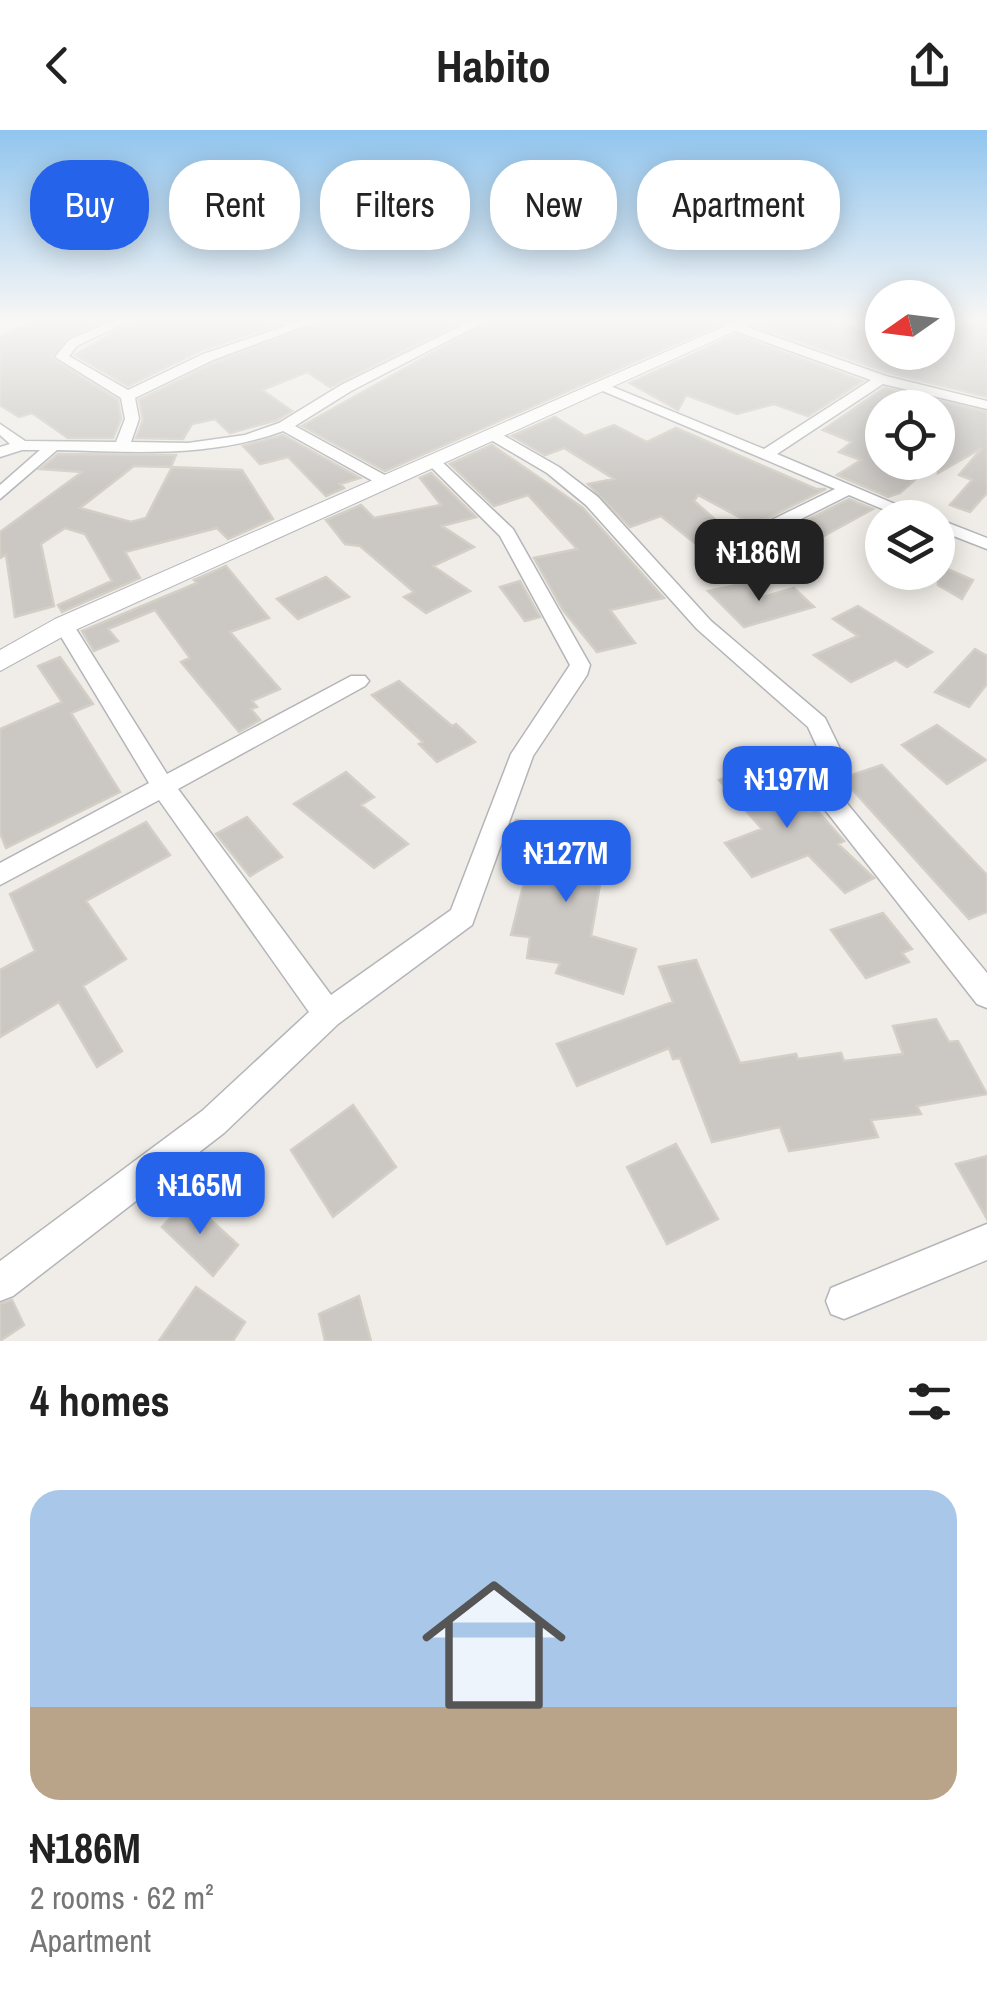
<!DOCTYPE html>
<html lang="en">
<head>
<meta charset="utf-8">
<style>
	body { margin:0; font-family:"Archivo Narrow",sans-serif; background:#f6f6f6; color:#222; height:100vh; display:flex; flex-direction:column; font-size:38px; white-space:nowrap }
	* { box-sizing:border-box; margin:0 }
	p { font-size:32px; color:#767676 }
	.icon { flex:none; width:55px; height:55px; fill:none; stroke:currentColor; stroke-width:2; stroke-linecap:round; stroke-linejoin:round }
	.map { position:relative; height:1211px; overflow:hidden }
	.drawer { display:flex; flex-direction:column; background:#fff; flex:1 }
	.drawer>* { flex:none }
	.banner { position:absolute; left:30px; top:30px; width:928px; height:90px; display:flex; gap:20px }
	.needle { width:65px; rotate:256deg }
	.tools { position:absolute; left:865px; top:150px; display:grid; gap:20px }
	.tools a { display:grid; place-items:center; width:90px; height:90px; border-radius:50%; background:#fff; box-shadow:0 5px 25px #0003; font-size:50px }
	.price { position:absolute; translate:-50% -85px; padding:0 22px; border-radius:20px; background:#2563eb; color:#fff; font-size:32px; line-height:65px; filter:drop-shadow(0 2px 5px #0008) }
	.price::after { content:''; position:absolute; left:50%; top:60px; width:30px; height:22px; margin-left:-15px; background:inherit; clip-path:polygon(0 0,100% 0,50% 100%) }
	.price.active { background:#222; color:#fff }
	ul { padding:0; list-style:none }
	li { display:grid; align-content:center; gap:20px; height:530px; padding:0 30px }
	li span { display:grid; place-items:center; height:310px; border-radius:30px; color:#555 }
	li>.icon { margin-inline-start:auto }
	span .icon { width:180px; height:180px; fill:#fffc; stroke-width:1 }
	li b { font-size:42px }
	h2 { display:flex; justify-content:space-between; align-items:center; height:120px; padding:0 30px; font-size:42px }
	.tag { padding:0 35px; border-radius:40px; background:#fff; box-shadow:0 5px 25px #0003; font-size:35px; line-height:90px }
	.tag.active { background:#2563eb; color:#fff }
	header { display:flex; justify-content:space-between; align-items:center; height:130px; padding:0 30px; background:#fff; font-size:45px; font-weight:800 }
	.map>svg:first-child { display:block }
</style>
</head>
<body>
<header><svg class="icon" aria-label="back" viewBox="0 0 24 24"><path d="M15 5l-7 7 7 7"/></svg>Habito<svg class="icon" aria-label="share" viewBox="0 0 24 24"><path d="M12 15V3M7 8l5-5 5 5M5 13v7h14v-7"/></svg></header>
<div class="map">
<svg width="987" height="1211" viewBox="0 0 987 1211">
	<rect width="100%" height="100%" fill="#f0ede8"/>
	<path fill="#cbc8c4" stroke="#d4cfc6" stroke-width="2.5" d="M38 189H108L68 207 51 228 118 270 121 289 113 308H68L32 283 19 287 0 275V207Z
		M136 189H295L202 220 128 256 75 225Z
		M327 189H467L330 257 307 242 262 260 292 281 277 290 230 303 215 289 192 294 183 309 136 308 143 290 139 270 214 233Z
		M493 189H732L385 341 302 296Z
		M765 189H831L882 208V222H938V190L957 196 987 189V267L887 242 756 196Z
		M735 205 863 251 808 286 774 274 737 284 686 265 678 280 630 253Z
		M884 258 987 282V363L970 382 950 375 972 350 959 345 982 318 938 343V278H882V332H935L900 363 888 367 837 345 861 330 839 322 852 312 823 300Z
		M555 287 585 306 614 295 647 312 676 298 816 359H826L754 395 698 365 694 371 750 420 716 430 661 386 630 397 588 354 614 349 564 318 545 325 512 306Z
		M283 305 360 348 340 354 344 358 326 366 288 327 260 334 243 316Z
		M492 315 583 378 664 468 610 480 635 513 597 522 563 480 534 428 577 419 528 365 494 376 450 334Z
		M58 324 176 325 171 337 134 336 80 378 131 392 146 388 172 337 242 340 273 389 228 409 217 398 125 422 140 448 62 482 58 475 112 451 85 404 65 398 41 414 54 476 15 487 6 425 0 428V402L82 342 40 339Z
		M431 343 476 387 442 396 474 417 433 436 470 461 426 483 404 467 414 462 360 416 345 414 326 390 361 375 374 388 441 375 420 348Z
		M849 369 873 379 800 419 775 406Z
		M938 435 973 450 962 469 938 455Z
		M226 436 269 488 230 502 280 559 252 571 257 577 251 579 260 590 239 602 181 532 190 528 155 480 108 499 118 511 94 521 82 501 197 453 194 450Z
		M326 447 349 467 298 489 277 469Z
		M520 451 540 487 525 491 500 457Z
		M746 453 760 468 794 458 814 477 744 497 708 461Z
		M858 476 932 522 907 537 896 530 851 552 814 525 858 506 833 489Z
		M975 519 987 526V554L969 577 935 562Z
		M60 527 93 574 71 583 120 662 6 718 0 703V599L62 572 38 536Z
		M399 551 452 596 456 594 475 612 437 632 419 614 423 612 372 565Z
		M937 595 986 630 947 654 902 615Z
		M763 633 809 682 816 679 844 711 838 714 874 748 845 763 808 725 752 747 725 713 762 699 719 650Z
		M882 635 987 745V782L969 789 842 648Z
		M346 642 374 667 361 675 408 714 374 738 294 674Z
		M247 687 282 727 250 746 216 704Z
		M516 690 600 702 595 742 602 743 591 806 636 819 623 864 556 843 560 833 527 828 530 807 511 805 531 724 509 721Z
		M146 692 170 725 86 771 126 829 83 856 122 921 97 937 59 872 0 907V840L35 821 10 764Z
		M883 783 912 819 902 823 909 832 866 848 831 800Z
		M696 830 740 933 796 924 798 929 841 923 844 931 903 924 893 896 936 889 949 912 958 911 987 964 917 976 921 984 871 990 878 1007 789 1021 780 997 712 1012 680 928 673 929 669 918 577 956 557 914 673 872 659 837Z
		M353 975 396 1037 333 1087 291 1020Z
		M676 1014 718 1089 667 1114 627 1037Z
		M987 1026V1089L956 1034Z
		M188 1069 238 1115 213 1146 162 1097Z
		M196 1157 245 1192 233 1211H159Z
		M359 1166 371 1211H325L319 1184Z
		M12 1170 24 1195 0 1211V1174Z"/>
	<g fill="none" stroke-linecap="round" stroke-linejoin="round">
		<defs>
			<path id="street" d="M117 189H133L77 216 69 226 128 260 203 224 306 189H323L213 230 135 268 139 289 131 312 188 313 245 305 279 293 341 255 475 189H490L351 261 295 296 392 349V355H380L283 301C210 328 134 322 57 320L0 369V355L40 320H22L0 327V317L10 314 0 305V294L25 311 116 312 125 289 121 268 55 227 69 210Z
				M736 193 886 246 987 271V279L883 254 777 324 928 388H904L849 365 755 412H743V404L835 359 591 256 603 253 764 319 871 250 732 200V194Z
				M486 301H496L559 337 598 367 711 491 825 588 841 621 836 648 845 671 987 843V878L977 874 826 681 812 648 819 621 808 597 697 499 586 375 547 343 486 307Z
				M428 328H438L513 399 590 535 587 545 533 626 472 795 338 894 224 1003 13 1166 0 1171V1131L202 981 309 882 159 670 0 755V733L149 653 54 495 57 491H71L167 644 351 546H365L369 551 365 556 178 659 331 865 451 780 511 624 570 535 500 406 428 334Z
				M938 389 987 408V419L938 400Z
				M987 1094V1130L844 1189 831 1184 826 1171 831 1158Z"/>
			<path id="secondary" d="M741 189H762L73 501 0 541V520L55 489Z"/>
		</defs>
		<use href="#street" stroke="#b3b5b8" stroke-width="3"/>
		<use href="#secondary" stroke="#b4b7bb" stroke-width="2"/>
		<use href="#street" fill="#fff" fill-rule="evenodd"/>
		<use href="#secondary" fill="#fff" fill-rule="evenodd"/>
	</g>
	<linearGradient id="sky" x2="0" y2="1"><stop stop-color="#91c5ee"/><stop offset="0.53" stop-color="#f8f7f5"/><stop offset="1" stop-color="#f8f7f5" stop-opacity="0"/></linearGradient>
	<rect width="987" height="358" fill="url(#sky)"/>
</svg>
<div class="tools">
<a><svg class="needle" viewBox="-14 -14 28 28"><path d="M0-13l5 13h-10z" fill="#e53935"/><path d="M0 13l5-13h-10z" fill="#767676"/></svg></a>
<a><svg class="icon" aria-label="locate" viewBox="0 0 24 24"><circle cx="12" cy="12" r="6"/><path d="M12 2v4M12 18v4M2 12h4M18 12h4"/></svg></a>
<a><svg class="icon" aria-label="layers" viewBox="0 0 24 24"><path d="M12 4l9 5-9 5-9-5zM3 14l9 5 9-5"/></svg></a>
</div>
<b class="price active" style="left:759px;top:474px">₦186M</b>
<b class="price" style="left:787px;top:701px">₦197M</b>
<b class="price" style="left:566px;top:775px">₦127M</b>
<b class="price" style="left:200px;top:1107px">₦165M</b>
<div class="banner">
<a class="tag active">Buy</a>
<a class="tag">Rent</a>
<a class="tag">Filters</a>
<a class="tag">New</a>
<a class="tag">Apartment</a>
</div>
</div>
<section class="drawer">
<h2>4 homes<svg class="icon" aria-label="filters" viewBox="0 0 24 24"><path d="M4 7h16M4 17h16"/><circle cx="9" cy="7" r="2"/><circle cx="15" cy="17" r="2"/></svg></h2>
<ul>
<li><span style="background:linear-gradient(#a9c7e8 70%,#b9a48a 0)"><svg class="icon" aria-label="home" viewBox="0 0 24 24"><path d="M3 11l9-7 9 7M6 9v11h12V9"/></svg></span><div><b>₦186M</b><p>2 rooms · 62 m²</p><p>Apartment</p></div></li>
</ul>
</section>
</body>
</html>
